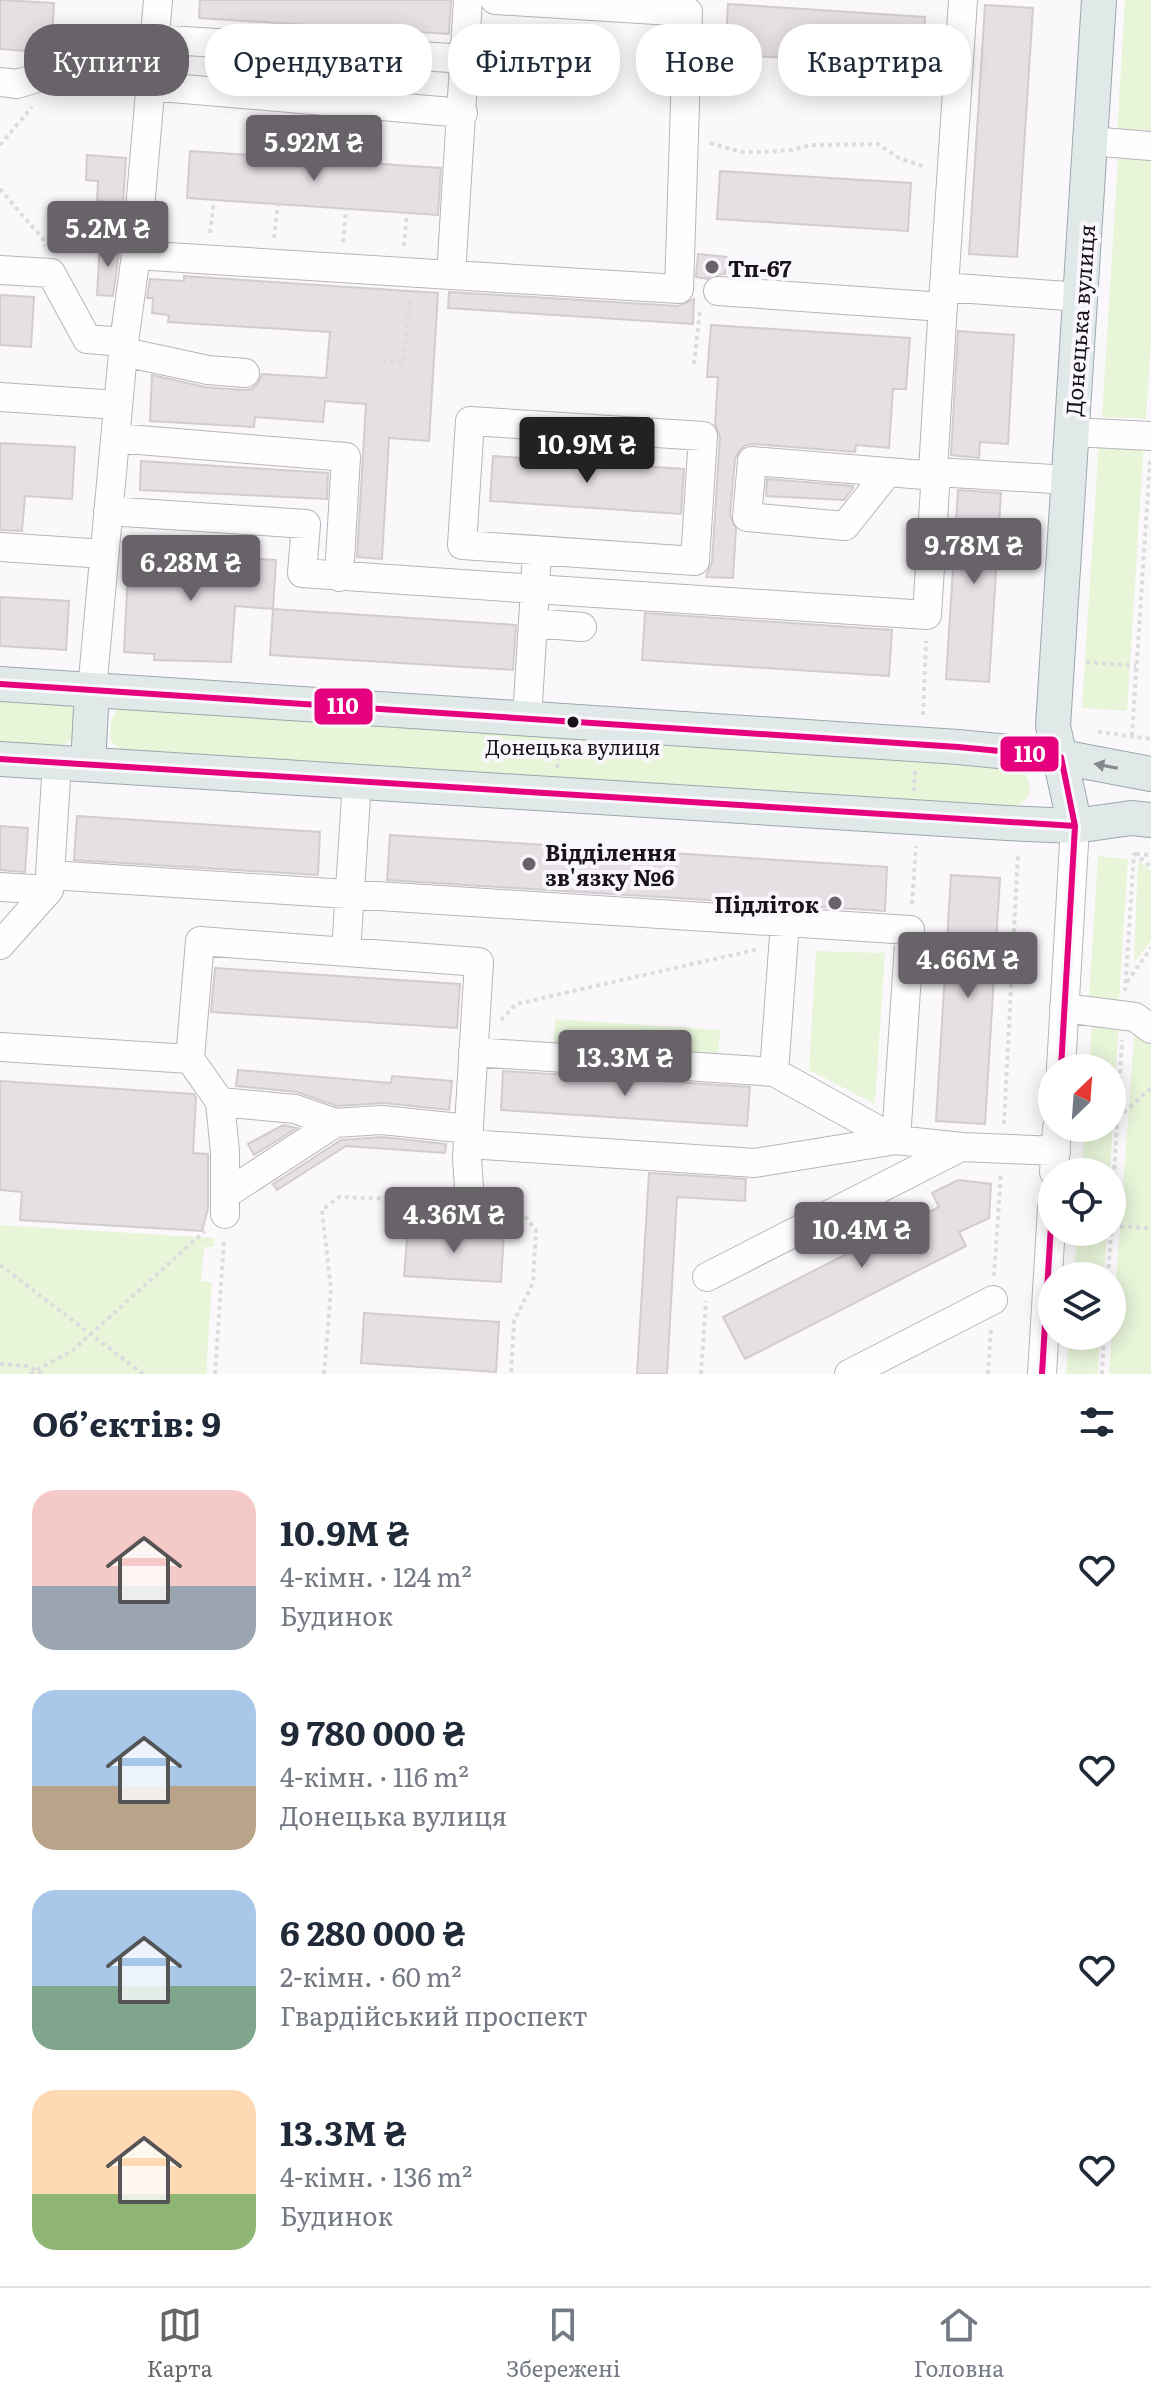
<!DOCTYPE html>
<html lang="uk">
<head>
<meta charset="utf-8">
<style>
	body { margin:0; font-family:Literata,serif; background:#f2f2f3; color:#1f2937; height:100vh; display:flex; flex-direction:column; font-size:30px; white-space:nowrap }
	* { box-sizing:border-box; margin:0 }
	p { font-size:26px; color:#747a83 }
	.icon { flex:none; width:44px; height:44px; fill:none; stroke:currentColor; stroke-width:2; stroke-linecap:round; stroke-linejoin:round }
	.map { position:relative; height:1374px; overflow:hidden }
	.drawer { display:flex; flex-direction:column; background:#fff; flex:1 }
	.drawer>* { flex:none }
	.top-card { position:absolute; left:24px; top:24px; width:1104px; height:72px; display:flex; gap:16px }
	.needle { width:52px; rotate:25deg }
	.buttons { position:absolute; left:1038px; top:1054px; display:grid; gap:16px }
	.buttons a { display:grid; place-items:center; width:88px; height:88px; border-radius:50%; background:#fff; box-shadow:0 4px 20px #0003; font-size:40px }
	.price { position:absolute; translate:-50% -68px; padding:0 18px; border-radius:8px; background:#676369; color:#fff; font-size:26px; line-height:52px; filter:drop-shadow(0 2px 4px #0008) }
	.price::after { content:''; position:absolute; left:50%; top:48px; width:24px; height:18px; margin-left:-12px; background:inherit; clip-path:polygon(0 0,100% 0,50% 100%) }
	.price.on { background:#222; color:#fff }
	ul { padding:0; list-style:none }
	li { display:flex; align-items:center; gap:24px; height:200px; padding:0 32px }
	li span { display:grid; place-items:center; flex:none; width:224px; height:160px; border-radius:24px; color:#555 }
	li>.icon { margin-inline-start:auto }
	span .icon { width:96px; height:96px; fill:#fffc; stroke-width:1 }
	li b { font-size:34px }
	h2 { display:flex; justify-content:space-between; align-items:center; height:96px; padding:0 32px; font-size:34px }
	.tag { padding:0 28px; border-radius:32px; background:#fff; box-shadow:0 4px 20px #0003; font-size:28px; line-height:72px }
	.tag.on { background:#676369; color:#fff }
	.menu { display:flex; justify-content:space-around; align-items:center; height:112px; border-top:2px solid #e0e1e3; background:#fff; font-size:22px; color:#747a83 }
	.menu a { display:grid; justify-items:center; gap:4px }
	.menu .on { color:#676369 }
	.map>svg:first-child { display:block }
</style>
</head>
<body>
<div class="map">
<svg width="1151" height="1374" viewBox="0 0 1151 1374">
	<rect width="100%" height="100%" fill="#faf8fb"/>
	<path fill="#e8f5d9" d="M1125 0H1151V137L1117 135Z
		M1118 158 1151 160V338L1146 419 1102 417Z
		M1099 439 1144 442 1127 711 1082 708Z
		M0 698 68 704 77 715 74 738 62 746 0 742Z
		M120 707 1024 767 1030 785 1028 797 1017 806 121 750 111 742C109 727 110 718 120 707Z
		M1098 856 1128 859 1119 1003 1089 996Z
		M1138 860 1151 871V940L1134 963Z
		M816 951 885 953 875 1104 809 1070Z
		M555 1019 720 1030 718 1062 553 1051Z
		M1092 1020 1119 1022 1110 1172H1081L1085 1128H1112V1068H1089Z
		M1135 1025 1151 1038V1374H1109Z
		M0 1225 214 1238V1247H204L201 1281 212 1282 206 1374H0Z
		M1077 1232H1107L1104 1276H1074Z
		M1069 1336H1100L1098 1374H1066Z"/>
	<path fill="#e6e0e5" stroke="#d2ccd1" stroke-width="2" d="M0 0 54 3 51 53 0 49Z
		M200 0H451L449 34 199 18Z
		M728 4 925 17 921 67 725 54Z
		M985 5 1033 8 1017 257 969 254Z
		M190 151 441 168 438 215 187 198Z
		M87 155 126 158 123 204 97 201 98 181 86 180Z
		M720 171 911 183 908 231 717 219Z
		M100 243 120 245 113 296 97 295Z
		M698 254 727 257 725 274 711 275 707 279 696 277Z
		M184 276 438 293 429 441 389 438 382 559 357 557 366 404 325 401 323 422 255 417 254 427 150 421 152 375 205 387 244 390 252 389 258 383 262 374 326 378 330 332 168 322 169 315 152 313 153 298H147L150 279 184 281Z
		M449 292 678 306 694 299 693 324 448 308Z
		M0 295 34 297 31 347 0 345Z
		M711 325 910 338 906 389H893L889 448 856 445 855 452 753 444 746 445 739 451 735 459 730 515 736 529 733 578 706 577 712 562 720 437 715 424 718 377H707Z
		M958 331 1014 335 1008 444 980 442 979 458 951 455Z
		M0 443 75 447 72 499 25 496 22 531 0 530Z
		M493 456 684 469 681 514 490 501Z
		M141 461 328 473 327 499 140 490Z
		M767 479 853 486V488L844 500 766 496Z
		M958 490 1001 493 989 682 946 679Z
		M129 551 276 560 273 609 235 606 231 662 154 660V654L124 652Z
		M0 597 69 601 66 650 0 646Z
		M273 609 516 625 513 670 270 655Z
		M645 613 892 630 889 676 642 660Z
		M77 816 320 832 318 875 74 860Z
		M0 826 28 828 25 872 0 870Z
		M390 835 887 867 885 911 387 880Z
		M951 875 1000 878 985 1124 936 1121Z
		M215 968 460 984 457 1028 211 1012Z
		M238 1070 391 1083 392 1076 452 1081 449 1110 384 1103 337 1106 297 1092 236 1086Z
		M503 1071 750 1087 747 1126 501 1110Z
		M0 1081 194 1094 196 1098 193 1153 208 1154V1208L202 1231 20 1220 22 1192 0 1190Z
		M283 1125 297 1128 254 1155 248 1144Z
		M382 1137 446 1144 445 1153 346 1146 277 1190 273 1184 341 1140Z
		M649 1173 746 1179 745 1201 677 1197 667 1374H637Z
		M958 1180 991 1184 989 1218 959 1232 966 1246 745 1359 723 1317 939 1207 932 1193Z
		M408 1227 504 1233 501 1282 404 1276Z
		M364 1313 499 1322 496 1372 361 1363Z"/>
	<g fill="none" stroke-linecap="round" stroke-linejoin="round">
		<defs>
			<path id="minor" d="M468 0 451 275 679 289 688 12 495 0
				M963 0 944 287 1080 297
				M154 39 466 59
				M0 82 17 84 86 63 151 67
				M149 86 463 113
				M1090 141 1151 146
				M136 255 451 275
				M0 270 51 273 87 339 124 342
				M718 291 943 307
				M124 352 208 370 245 373
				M0 397 118 405
				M470 421 703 436 695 561 462 545Z
				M1072 432 1151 436
				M115 438 346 457 339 577
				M888 472 845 526 747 517 752 461 936 476
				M936 472 1069 480
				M108 511 306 524 302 573 535 589 527 719
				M0 547 104 554
				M537 550 535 589 927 615 936 472 933 471 944 287
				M533 623 582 627
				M92 690 124 342 136 255 158 0
				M50 875 910 930 896 1140
				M0 887 49 890
				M0 945 49 890 57 762
				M346 952 357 781
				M1064 1008 1135 1017 1151 1029
				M0 1047 190 1059
				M473 1052 774 1072 896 1140
				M1061 1068 1075 826
				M774 1072 785 922
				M220 1102 295 1109 335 1123
				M468 1144 755 1163 896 1140 962 1147 1056 1151
				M1054 1172 1057 1128
				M226 1194 335 1123 382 1120 469 1129
				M225 1214V1152L220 1102 190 1059 200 941 479 962 467 1158 470 1202
				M707 1277 961 1147
				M849 1374 993 1300
				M1042 1374 1052 1208"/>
			<path id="major" d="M0 684 958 747 1061 757 1151 774
				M0 759 1007 823 1075 826 1131 818 1151 820
				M88 764 92 690
				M1075 826 1053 726 1099 0"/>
		</defs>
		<use href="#minor" stroke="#b9b4bb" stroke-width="30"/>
		<use href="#major" stroke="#9ca8ab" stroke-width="36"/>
		<path stroke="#dddcdd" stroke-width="4" stroke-dasharray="4 4" stroke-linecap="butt" d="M710 143 741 152H764L792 150 811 145 878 144 899 158 926 167
			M0 145 32 107
			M0 189 43 239 45 246
			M210 233 214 200
			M274 238 278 204
			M343 242 346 209
			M404 246 407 213
			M382 361 403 363 410 299
			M694 364 700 310
			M1086 662 1136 666
			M923 715 926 641
			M1098 732 1151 739
			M1132 736 1150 461
			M557 768 560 749
			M914 791 915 771
			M1134 853 1151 867
			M1136 854 1151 855
			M912 904 916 846
			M1127 982 1151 948
			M1125 991 1134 853
			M501 1020 516 1004 759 949
			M1118 1118 1151 1088
			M1004 1124 1018 853
			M495 1207 523 1214 536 1230 533 1283 514 1321 511 1374
			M1112 1209 1122 1040
			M1112 1226 1151 1228
			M0 1265 143 1374
			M994 1276 1001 1173
			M1108 1276 1111 1232
			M0 1364 28 1366 43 1374
			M30 1374 73 1350 205 1231
			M215 1374 224 1240
			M324 1374 331 1290 322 1210 339 1197 447 1201
			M701 1374 706 1301
			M988 1374 991 1329
			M1102 1374 1104 1336"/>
		<use href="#minor" stroke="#fefefe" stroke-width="28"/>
		<use href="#major" stroke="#e0e8e8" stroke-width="34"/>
		<defs>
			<path id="bus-1" d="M0 684 958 747 1061 757 1075 826 1061 1068
				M0 759 1075 826
				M1042 1374 1052 1208"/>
		</defs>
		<use href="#bus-1" stroke="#faf7fc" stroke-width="12"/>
		<use href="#bus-1" stroke="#e5007d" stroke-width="6"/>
	</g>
	<defs><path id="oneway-solid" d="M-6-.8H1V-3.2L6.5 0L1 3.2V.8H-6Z" transform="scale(2)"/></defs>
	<use fill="#86888c" href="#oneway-solid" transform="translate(1106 766) rotate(-169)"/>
	<g fill="#676369" stroke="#faf7fc" stroke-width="3">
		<circle cx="712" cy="267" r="8"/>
		<circle cx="529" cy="864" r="8"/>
		<circle cx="835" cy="903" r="8"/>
	</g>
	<circle fill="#18131b" stroke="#faf7fc" stroke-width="3" cx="573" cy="722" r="7"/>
	<g text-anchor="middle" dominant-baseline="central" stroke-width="8" stroke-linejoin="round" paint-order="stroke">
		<g font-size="20" fill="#18131b" stroke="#faf7fc">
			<text x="573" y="746">Донецька вулиця</text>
		</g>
		<g font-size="22" font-weight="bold" fill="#18131b" stroke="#faf7fc" text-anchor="start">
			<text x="728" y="267">Тп-67</text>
			<text x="545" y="851">Відділення<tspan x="545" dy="25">зв'язку №6</tspan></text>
			<text x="819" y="903" text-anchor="end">Підліток</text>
		</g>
		<g font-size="22" fill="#18131b" stroke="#faf7fc">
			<text transform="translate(1079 320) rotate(-86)">Донецька вулиця</text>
		</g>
	</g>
	<g stroke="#faf7fc" stroke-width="3">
		<rect x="313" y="687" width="61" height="39" rx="8" fill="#e5007d"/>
		<rect x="999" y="735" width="61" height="38" rx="8" fill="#e5007d"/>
	</g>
	<g font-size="22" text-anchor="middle" font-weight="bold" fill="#fff">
		<text x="343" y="714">110</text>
		<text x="1030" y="762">110</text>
	</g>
</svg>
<div class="buttons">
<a><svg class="needle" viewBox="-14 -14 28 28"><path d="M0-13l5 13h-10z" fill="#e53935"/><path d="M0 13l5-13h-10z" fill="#747a83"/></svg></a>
<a><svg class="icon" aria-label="locate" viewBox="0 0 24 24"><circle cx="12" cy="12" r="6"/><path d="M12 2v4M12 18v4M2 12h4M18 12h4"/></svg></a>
<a><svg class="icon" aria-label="layers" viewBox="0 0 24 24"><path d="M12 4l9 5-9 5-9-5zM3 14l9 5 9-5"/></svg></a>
</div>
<b class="price" style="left:314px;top:183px">5.92M ₴</b>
<b class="price" style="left:108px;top:269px">5.2M ₴</b>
<b class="price on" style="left:587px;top:485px">10.9M ₴</b>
<b class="price" style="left:974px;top:586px">9.78M ₴</b>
<b class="price" style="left:191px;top:603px">6.28M ₴</b>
<b class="price" style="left:968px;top:1000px">4.66M ₴</b>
<b class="price" style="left:625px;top:1098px">13.3M ₴</b>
<b class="price" style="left:454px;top:1255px">4.36M ₴</b>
<b class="price" style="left:862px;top:1270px">10.4M ₴</b>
<div class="top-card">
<a class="tag on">Купити</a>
<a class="tag">Орендувати</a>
<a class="tag">Фільтри</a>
<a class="tag">Нове</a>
<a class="tag">Квартира</a>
</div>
</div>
<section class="drawer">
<h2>Об’єктів: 9<svg class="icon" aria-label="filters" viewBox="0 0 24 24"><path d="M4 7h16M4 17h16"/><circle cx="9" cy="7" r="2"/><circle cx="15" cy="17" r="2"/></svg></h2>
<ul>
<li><span style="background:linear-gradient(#f6c9c9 60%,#9aa5b1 0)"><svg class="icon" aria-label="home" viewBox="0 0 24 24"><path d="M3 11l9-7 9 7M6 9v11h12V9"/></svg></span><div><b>10.9M ₴</b><p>4-кімн. · 124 m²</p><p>Будинок</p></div><svg class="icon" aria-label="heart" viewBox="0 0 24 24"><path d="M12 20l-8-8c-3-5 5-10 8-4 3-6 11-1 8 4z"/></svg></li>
<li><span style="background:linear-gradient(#a9c7e8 60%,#b9a48a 0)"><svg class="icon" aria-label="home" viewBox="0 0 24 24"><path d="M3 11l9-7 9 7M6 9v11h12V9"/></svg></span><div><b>9 780 000 ₴</b><p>4-кімн. · 116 m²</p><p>Донецька вулиця</p></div><svg class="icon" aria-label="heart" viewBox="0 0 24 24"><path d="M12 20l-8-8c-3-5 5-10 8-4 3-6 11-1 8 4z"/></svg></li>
<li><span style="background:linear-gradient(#a9c7e8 60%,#7fa58c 0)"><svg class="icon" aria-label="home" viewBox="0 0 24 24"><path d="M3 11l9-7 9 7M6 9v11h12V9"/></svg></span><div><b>6 280 000 ₴</b><p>2-кімн. · 60 m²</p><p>Гвардійський проспект</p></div><svg class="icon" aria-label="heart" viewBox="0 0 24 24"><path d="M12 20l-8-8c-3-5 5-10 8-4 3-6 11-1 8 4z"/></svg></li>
<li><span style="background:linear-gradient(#ffd9b3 65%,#8fb573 0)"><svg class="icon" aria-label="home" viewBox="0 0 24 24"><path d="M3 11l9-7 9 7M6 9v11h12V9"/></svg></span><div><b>13.3M ₴</b><p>4-кімн. · 136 m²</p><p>Будинок</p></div><svg class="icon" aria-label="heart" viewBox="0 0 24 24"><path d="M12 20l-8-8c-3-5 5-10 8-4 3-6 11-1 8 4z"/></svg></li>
</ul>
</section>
<nav class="menu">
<a class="on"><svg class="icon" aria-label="map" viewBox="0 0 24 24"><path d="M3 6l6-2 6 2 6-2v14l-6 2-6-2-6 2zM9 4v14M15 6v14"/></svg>Карта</a>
<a><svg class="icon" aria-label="saved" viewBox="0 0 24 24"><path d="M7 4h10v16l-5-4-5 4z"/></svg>Збережені</a>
<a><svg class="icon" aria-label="home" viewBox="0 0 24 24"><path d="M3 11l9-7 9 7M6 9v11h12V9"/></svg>Головна</a>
</nav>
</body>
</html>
